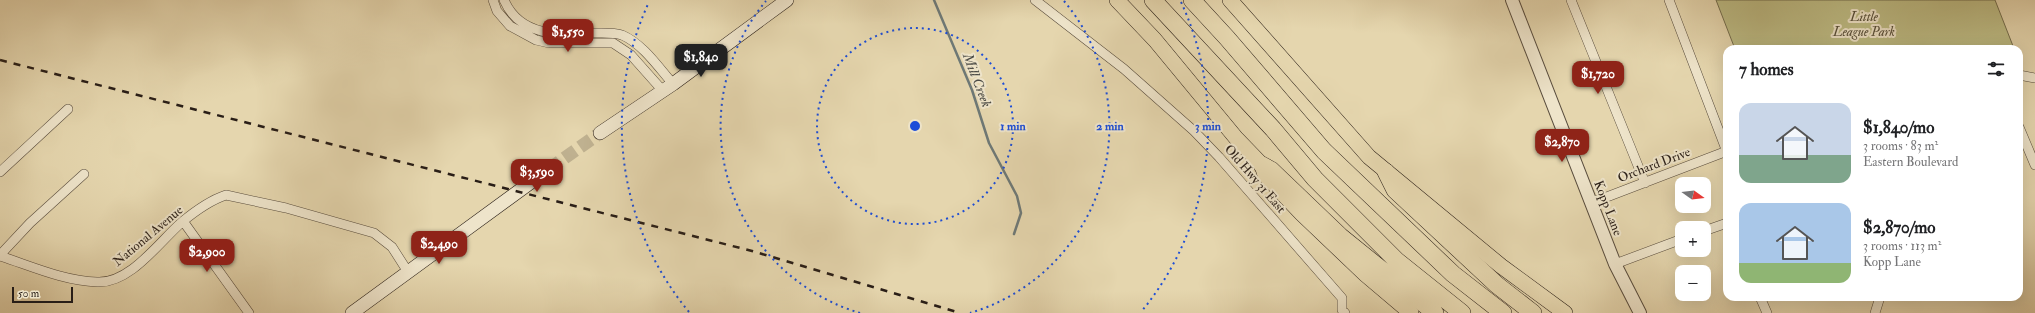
<!DOCTYPE html>
<html lang="en">
<head>
<meta charset="utf-8">
<style>
	body { margin:0; font-family:"IM FELL Double Pica",serif; background:#f2f2f2; color:#202124; height:100vh; display:flex; flex-direction:column; font-size:15px; white-space:nowrap }
	* { box-sizing:border-box; margin:0 }
	p { font-size:13px; color:#757577 }
	.icon { flex:none; width:22px; height:22px; fill:none; stroke:currentColor; stroke-width:2; stroke-linecap:round; stroke-linejoin:round }
	.map { position:relative; flex:1; overflow:hidden }
	.panel { position:absolute; left:1723px; top:45px; width:300px; height:256px; display:flex; flex-direction:column; background:#fff; border-radius:12px; box-shadow:0 4px 16px #0002 }
	.panel>* { flex:none }
	.needle { width:26px; rotate:104deg }
	.buttons { position:absolute; left:1675px; top:177px; display:grid; gap:8px }
	.buttons a { display:grid; place-items:center; width:36px; height:36px; border-radius:8px; background:#fff; box-shadow:0 4px 16px #0002; font-size:20px }
	.scale { position:absolute; left:12px; bottom:10px; width:61px; box-sizing:border-box; padding-left:4px; border:2px solid #291e17; border-top:0; font-size:11px; line-height:14px; white-space:nowrap; color:#291e17; -webkit-text-stroke:3px #eee4ca; paint-order:stroke }
	.price { position:absolute; translate:-50% -34px; padding:0 9px; border-radius:8px; background:#8f2418; color:#fff; font-size:13px; line-height:26px; filter:drop-shadow(0 1px 2px #0008) }
	.price::after { content:''; position:absolute; left:50%; top:24px; width:12px; height:9px; margin-left:-6px; background:inherit; clip-path:polygon(0 0,100% 0,50% 100%) }
	.price.on { background:#222; color:#fff }
	ul { padding:0; list-style:none }
	li { display:flex; align-items:center; gap:12px; height:100px; padding:0 16px }
	li span { display:grid; place-items:center; flex:none; width:112px; height:80px; border-radius:12px; color:#555 }
	li>.icon { margin-inline-start:auto }
	span .icon { width:48px; height:48px; fill:#fffc; stroke-width:1 }
	li b { font-size:17px }
	h2 { display:flex; justify-content:space-between; align-items:center; height:48px; padding:0 16px; font-size:17px }
	.map>svg:first-child { display:block }
</style>
</head>
<body>
<div class="map">
<svg width="2035" height="313" viewBox="0 0 2035 313">
	<rect width="100%" height="100%" fill="#e5d6ae"/>
	<filter id="stains"><feTurbulence type="fractalNoise" baseFrequency=".005" numOctaves="4"/><feColorMatrix values="0 0 0 0 .2 0 0 0 0 .09 0 0 0 0 .02 0 0 0 .5 -.17"/></filter>
	<radialGradient id="worn" r=".72"><stop offset=".6" stop-color="#630" stop-opacity="0"/><stop offset="1" stop-color="#630" stop-opacity=".3"/></radialGradient>
	<path fill="#bdbc85" stroke="#736d4e" d="M1716 0H1995L2013 46 2005 49H1735Z"/>
	<g fill="none" stroke-linecap="round" stroke-linejoin="round">
		<path stroke="#6e7977" stroke-width="2.5" d="M934 0 972 90 989 143 1017 196 1021 213 1014 234"/>
		<path stroke="#bfb190" stroke-width="13" stroke-dasharray="13 6" stroke-linecap="butt" d="M549 169 600 133"/>
		<defs>
			<path id="minor" d="M493 0 497 11 510 26 536 40 549 43H613L631 55 663 91
				M504 0C520 37 559 35 592 33 602 33 613 32 622 35 643 44 659 68 673 84
				M1035 0 1124 69 1194 131 1219 157 1342 298V310L1345 313
				M1571 0 1645 183
				M1669 0 1727 152
				M2019 75 2035 78
				M2019 127 2035 165
				M0 172 68 109
				M1591 203 1727 151
				M183 221 249 313
				M1704 231 1727 223
				M0 255 30 223 84 174
				M0 256C31 266 64 281 97 282 130 284 159 242 182 222 194 212 211 200 226 195L286 208 374 233 392 247 408 272
				M1615 264 1682 239
				M1760 297 1767 313
				M1875 313 1880 297"/>
			<path id="tertiary" d="M1512 0 1615 264 1640 313"/>
			<path id="secondary" d="M600 133 673 84 787 0
				M352 313 549 169"/>
			<path id="primary" d="M1117 0 1155 40 1236 138 1262 165 1265 175 1302 214 1366 275 1411 313
				M1230 0 1369 157 1501 266 1565 313"/>
			<path id="motorway" d="M1153 0 1273 129 1315 179 1397 261 1462 313
				M1192 0 1227 38 1324 151 1453 274 1503 313
				M1262 165 1271 170 1340 236 1435 313
				M1386 172 1395 190 1497 285 1533 313"/>
		</defs>
		<use href="#minor" stroke="#584c3d" stroke-width="10"/>
		<use href="#tertiary" stroke="#584c3d" stroke-width="14"/>
		<use href="#secondary" stroke="#291e17" stroke-width="14"/>
		<use href="#primary" stroke="#291e17" stroke-width="16"/>
		<use href="#motorway" stroke="#291e17" stroke-width="18"/>
		<use href="#minor" stroke="#eee4ca" stroke-width="9"/>
		<use href="#tertiary" stroke="#eee4ca" stroke-width="12"/>
		<use href="#secondary" stroke="#eee4ca" stroke-width="13"/>
		<use href="#primary" stroke="#e5d6ae" stroke-width="15"/>
		<use href="#motorway" stroke="#e5d6ae" stroke-width="17"/>
		<path stroke="#291e17" stroke-width="2.5" stroke-dasharray="7 7" stroke-linecap="butt" d="M0 60 752 251 960 313"/>
	</g>
	<g fill="none" stroke="#1d4ed8" stroke-width="2" stroke-dasharray="2 4">
		<circle cx="915" cy="126" r="98"/>
		<path d="M860 313A195 195 0 0 1 766 1M1064 1A195 195 0 0 1 970 313"/>
		<path d="M689 312A293 293 0 0 1 649 2M1181 2A293 293 0 0 1 1141 312"/>
	</g>
	<g text-anchor="middle" dominant-baseline="central" stroke-width="4" stroke-linejoin="round" paint-order="stroke">
		<g font-size="13" font-style="italic" fill="#554d38" stroke="#eee4ca">
			<text x="1864" y="17">Little<tspan x="1864" dy="15">League Park</tspan></text>
		</g>
		<g font-size="13" fill="#291e17" stroke="#eee4ca">
			<text transform="translate(1654 165) rotate(-21)">Orchard Drive</text>
			<text transform="translate(1255 179) rotate(49)">Old Hwy 31 East</text>
			<text transform="translate(1608 208) rotate(69)">Kopp Lane</text>
			<text transform="translate(148 236) rotate(-40)">National Avenue</text>
		</g>
		<g font-size="14" font-style="italic" fill="#4c4c47" stroke="#eee4ca">
			<text transform="translate(977 80) rotate(69)">Mill Creek</text>
		</g>
	</g>
	<circle cx="915" cy="126" r="6" fill="#1d4ed8" stroke="#eee4ca" stroke-width="2"/>
	<g font-size="12" text-anchor="middle" font-weight="bold" fill="#1d4ed8" stroke="#eee4ca" stroke-width="4" stroke-linejoin="round" paint-order="stroke">
		<text x="1013" y="130">1 min</text>
		<text x="1110" y="130">2 min</text>
		<text x="1208" y="130">3 min</text>
	</g>
	<rect width="100%" height="100%" filter="url(#stains)"/>
	<rect width="100%" height="100%" fill="url(#worn)"/>
</svg>
<div class="buttons">
<a><svg class="needle" viewBox="-14 -14 28 28"><path d="M0-13l5 13h-10z" fill="#e53935"/><path d="M0 13l5-13h-10z" fill="#757577"/></svg></a>
<a>+</a>
<a>−</a>
</div>
<div class="scale">50 m</div>
<b class="price" style="left:568px;top:53px">$1,550</b>
<b class="price on" style="left:701px;top:78px">$1,840</b>
<b class="price" style="left:1598px;top:95px">$1,720</b>
<b class="price" style="left:1562px;top:163px">$2,870</b>
<b class="price" style="left:537px;top:193px">$3,590</b>
<b class="price" style="left:439px;top:265px">$2,490</b>
<b class="price" style="left:207px;top:273px">$2,900</b>
<section class="panel">
<h2>7 homes<svg class="icon" aria-label="filters" viewBox="0 0 24 24"><path d="M4 7h16M4 17h16"/><circle cx="9" cy="7" r="2"/><circle cx="15" cy="17" r="2"/></svg></h2>
<ul>
<li><span style="background:linear-gradient(#c9d6e8 65%,#7fa58c 0)"><svg class="icon" aria-label="home" viewBox="0 0 24 24"><path d="M3 11l9-7 9 7M6 9v11h12V9"/></svg></span><div><b>$1,840/mo</b><p>3 rooms · 83 m²</p><p>Eastern Boulevard</p></div></li>
<li><span style="background:linear-gradient(#a9c7e8 75%,#8fb573 0)"><svg class="icon" aria-label="home" viewBox="0 0 24 24"><path d="M3 11l9-7 9 7M6 9v11h12V9"/></svg></span><div><b>$2,870/mo</b><p>3 rooms · 113 m²</p><p>Kopp Lane</p></div></li>
</ul>
</section>
</div>
</body>
</html>
